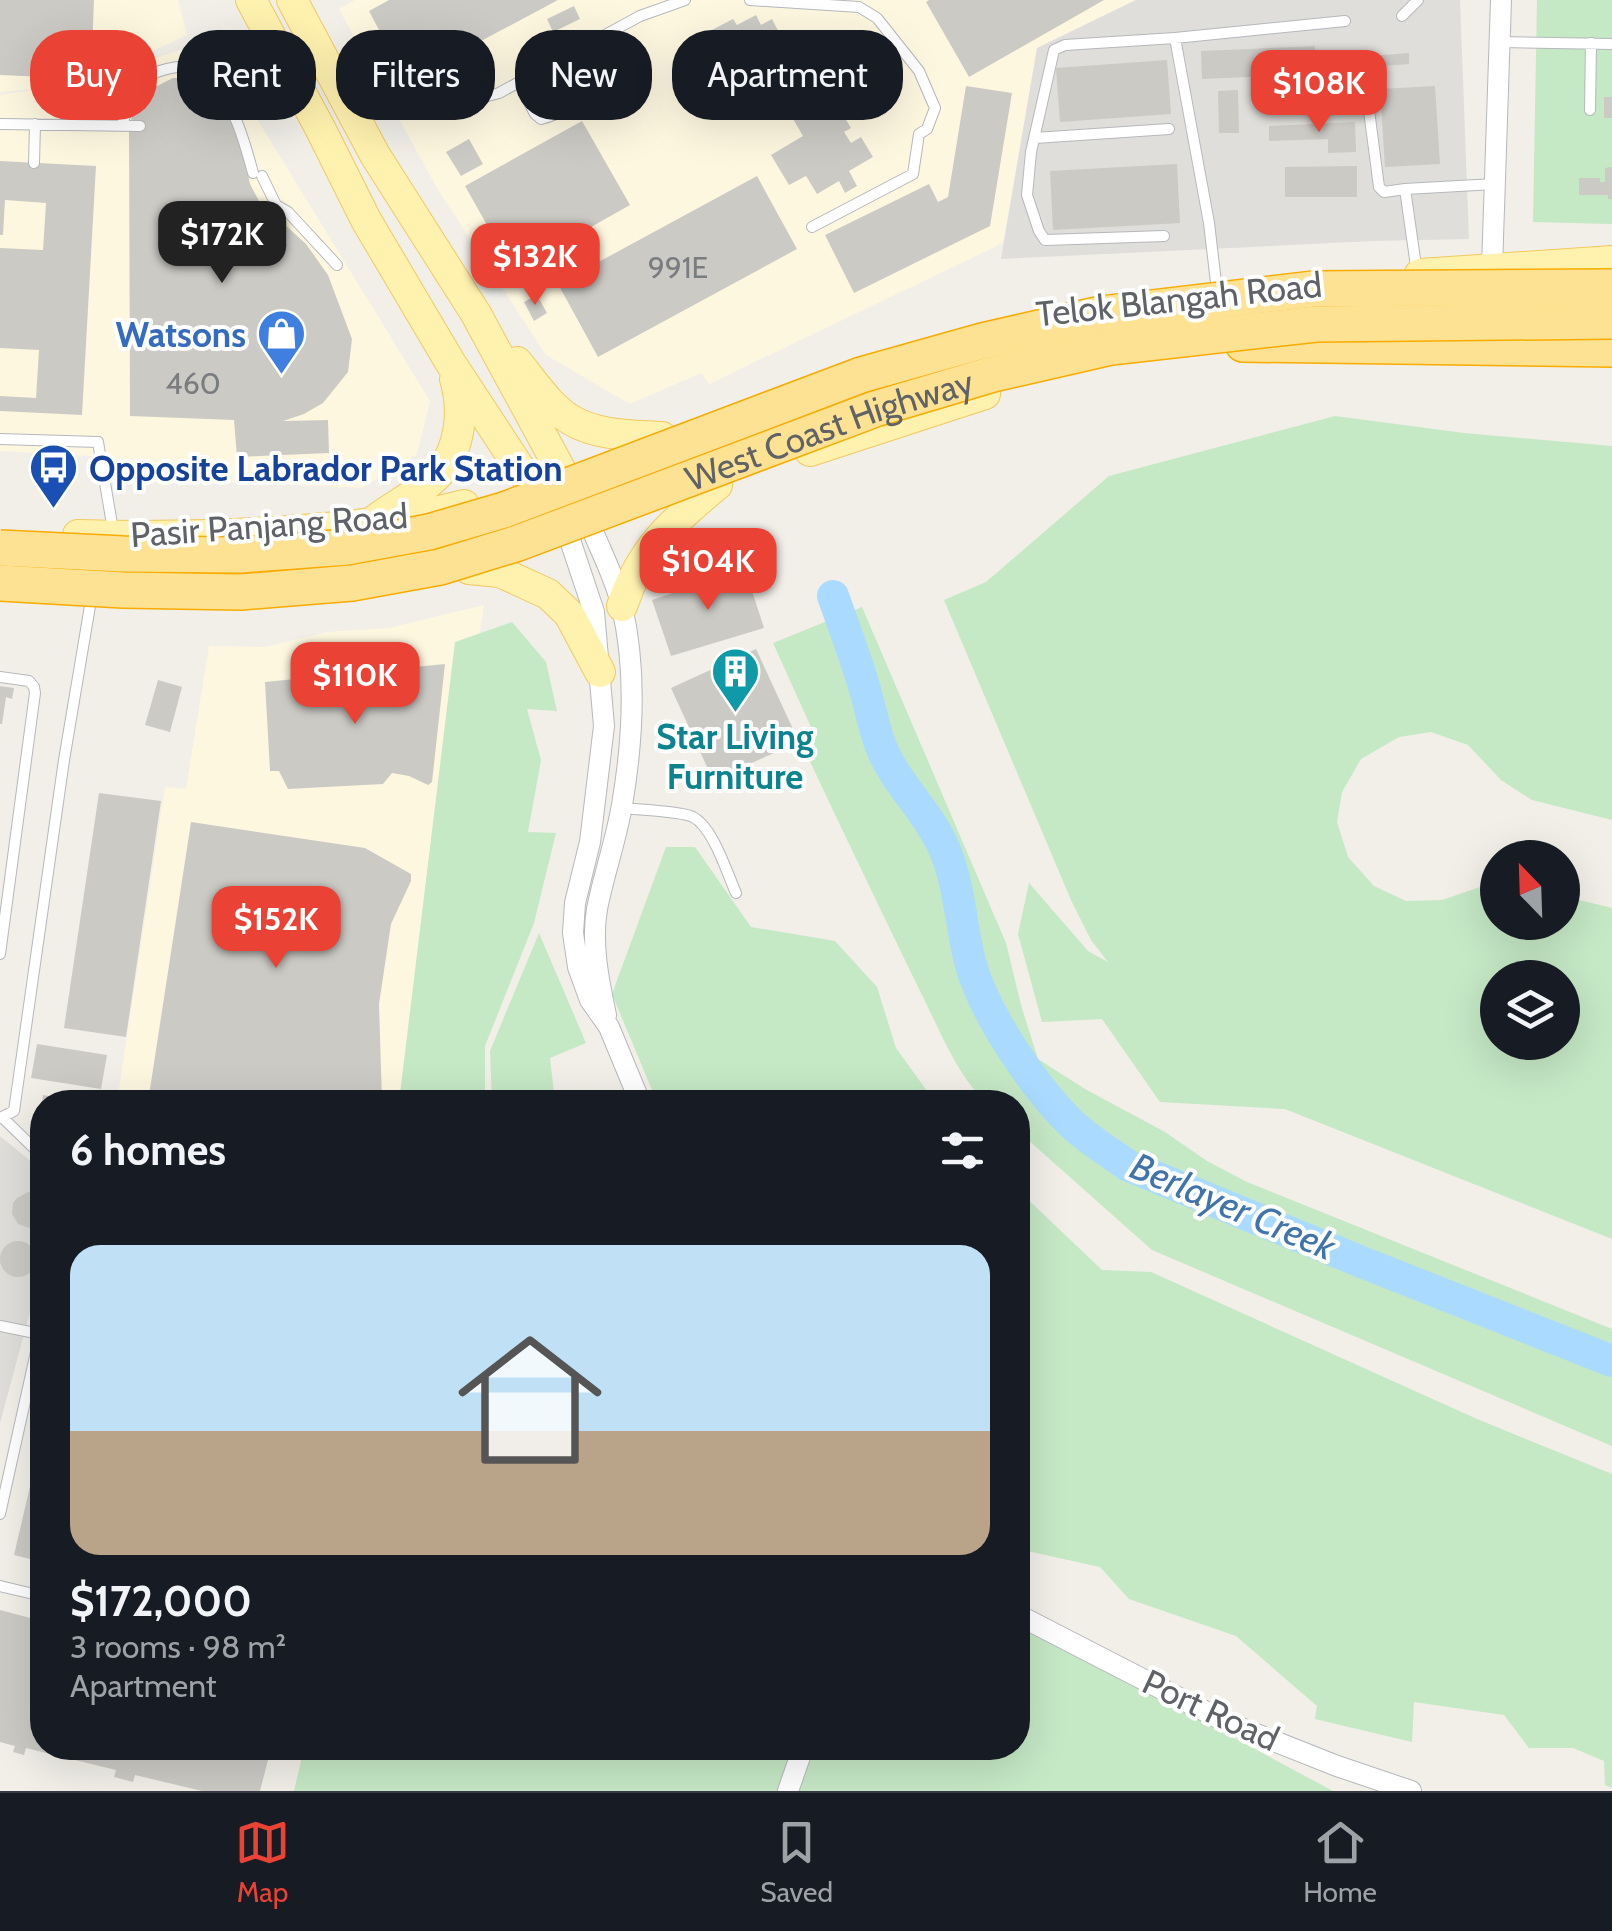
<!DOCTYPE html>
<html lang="en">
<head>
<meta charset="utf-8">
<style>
	body { margin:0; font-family:Cabin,sans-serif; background:#242831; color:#f1f3f6; height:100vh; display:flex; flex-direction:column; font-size:38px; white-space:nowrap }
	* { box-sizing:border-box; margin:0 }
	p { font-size:32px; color:#9ea1a6 }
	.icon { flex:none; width:55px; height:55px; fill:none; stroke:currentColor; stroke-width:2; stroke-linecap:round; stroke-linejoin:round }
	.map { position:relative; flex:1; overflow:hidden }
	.drawer { position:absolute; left:30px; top:1090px; width:1000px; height:670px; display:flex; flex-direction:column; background:#171b24; border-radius:40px; box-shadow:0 10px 40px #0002 }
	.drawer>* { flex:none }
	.banner { position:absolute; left:30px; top:30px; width:1000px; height:90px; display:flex; gap:20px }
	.needle { width:65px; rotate:337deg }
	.fabs { position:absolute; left:1480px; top:840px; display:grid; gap:20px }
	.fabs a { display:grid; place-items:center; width:100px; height:100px; border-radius:50%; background:#171b24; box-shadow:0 10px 40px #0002; font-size:50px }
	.price { position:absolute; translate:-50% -85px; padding:0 22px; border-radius:20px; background:#ea4335; color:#fff; font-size:32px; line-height:65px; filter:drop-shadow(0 2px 5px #0008) }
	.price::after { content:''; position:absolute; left:50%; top:60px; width:30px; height:22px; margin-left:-15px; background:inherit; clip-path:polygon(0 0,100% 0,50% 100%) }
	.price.on { background:#222; color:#fff }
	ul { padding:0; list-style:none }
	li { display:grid; align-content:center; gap:20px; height:530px; padding:0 40px }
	li span { display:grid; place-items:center; height:310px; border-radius:30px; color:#555 }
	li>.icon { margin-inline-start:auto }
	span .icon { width:180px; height:180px; fill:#fffc; stroke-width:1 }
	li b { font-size:42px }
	h2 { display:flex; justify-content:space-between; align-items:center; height:120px; padding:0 40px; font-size:42px }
	.chip { padding:0 35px; border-radius:40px; background:#171b24; box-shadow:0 10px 40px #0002; font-size:35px; line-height:90px }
	.chip.on { background:#ea4335; color:#fff }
	.dock { display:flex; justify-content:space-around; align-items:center; height:140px; border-top:2px solid #363941; background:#171b24; font-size:28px; color:#9ea1a6 }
	.dock a { display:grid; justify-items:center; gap:5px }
	.dock .on { color:#ea4335 }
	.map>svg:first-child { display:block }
</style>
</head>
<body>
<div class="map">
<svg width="1612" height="1791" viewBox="0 0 1612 1791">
	<rect width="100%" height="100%" fill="#f1efe8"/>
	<path fill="#fef7e0" d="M0 0H178L187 35 94 78 209 41 430 401 417 454 362 488 230 482 91 456 0 451V95L39 89 0 92Z
		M355 0H1135L1037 48 1003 243 709 384 701 373 630 404 546 355 437 188 339 9Z
		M484 605 408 1102H117L165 787 186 789 209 646 265 647 328 632 389 628Z"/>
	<path fill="#e0deda" d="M1136 0H1460L1469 239 1373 241 1001 259 1037 48Z
		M0 1136 39 1168 42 1191V1268L0 1423Z"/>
	<path fill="#c5e8c5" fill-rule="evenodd" d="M1537 0H1612V224L1533 222Z
		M1335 416 1464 433 1612 446V820L1532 800 1501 780 1468 745 1431 732 1399 737 1361 759 1342 792 1337 822 1348 857 1374 886 1406 901 1442 900 1480 887 1497 885 1498 922H1562L1563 896 1612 908V1239L1285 1109 1160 1102 1102 1019 1042 1022 1018 934 1029 883 1088 951 1108 962 1091 940 1071 900 944 600 986 582 1109 476ZM1498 978H1562V1042H1498Z
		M862 607 1006 943 1021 1005 1038 1059 1085 1089 1165 1132 1207 1161 1247 1182 1612 1329V1446L1152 1250 1018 1131V1102H986C957 1076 938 1026 920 991 882 913 844 834 807 755L811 727 773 643Z
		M512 622 546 662 557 711 527 709 541 760 528 832 556 833 534 923 485 1046V1102H399L455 642Z
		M666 847H695L751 927 835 941 877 987 896 1048 935 1102H657L612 994Z
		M539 933 586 1043 550 1058 555 1102H492L490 1051Z
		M1018 1190 1102 1270 1151 1272 1477 1419 1612 1474V1788L1605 1785 1604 1761 1573 1748H1529L1504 1715 1414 1702 1412 1742 1315 1719 1317 1706 1236 1636 1129 1599 1100 1567 1018 1549Z
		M1018 1626 1134 1684 1333 1791H294L304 1748H1018Z"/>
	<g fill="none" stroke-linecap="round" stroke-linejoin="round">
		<path stroke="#aadaff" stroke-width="32" d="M833 596C844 627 856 658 865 690 871 709 874 731 882 749 898 787 931 814 946 853 960 888 961 929 971 965 985 1015 1036 1090 1073 1125 1090 1141 1110 1153 1129 1166L1359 1261 1612 1361"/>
	</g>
	<path fill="#cccac5" d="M0 0H94L92 51H102L101 58 69 78 0 75Z
		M389 0H558L406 81 369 11Z
		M929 0H1104L969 77 926 2Z
		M574 6 580 19 553 32 547 19Z
		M756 15 761 25 772 19 787 48 770 57 777 69 758 79 752 68 744 73 747 79 728 89 722 78 713 83 698 55 713 47 706 33 733 19 737 25Z
		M1315 46 1316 74 1202 79 1201 51Z
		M1409 53V64L1330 70V59Z
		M1167 60 1171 114 1060 122 1056 68Z
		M173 78H185L197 81 213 93 232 123 242 148 250 184 259 201 306 244 328 275 352 339 348 372 323 403 304 414 283 421 328 420 329 453 237 457 234 420 130 416 129 133 132 116 137 101 145 92Z
		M802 79 808 90 823 81 851 128 844 132 851 143 861 137 873 157 849 171 857 186 845 193 839 181 817 194 806 176 789 185 771 155 803 136 778 93Z
		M966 86 1012 93 990 226 854 293 825 235 929 184 938 202 948 197Z
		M1435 86 1440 164 1385 167 1380 89Z
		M1238 90 1239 133H1219L1218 91Z
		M1604 97H1612V118H1604Z
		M582 121 630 205 513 271 465 186Z
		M1355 122 1356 152 1328 153V139L1269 141V126Z
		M469 139 483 164 461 176 446 152Z
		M0 161 96 166 82 415 0 411V396L36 398 39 350 0 348V248L43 250 46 203 5 200 3 235H0Z
		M1177 164 1180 223 1053 230 1050 171Z
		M1357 166V197H1285V167Z
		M1612 167V199H1608V195H1579V178H1600V182H1605V168Z
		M757 176 797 249 598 357 558 284Z
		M537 295 547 313 534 321 524 302Z
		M745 569 764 628 671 656 652 600Z
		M756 649 799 742 713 780 671 688Z
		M445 664 432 782 428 785 409 776 392 773 383 784 288 789 279 771H270L265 682Z
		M158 680 182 687 170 732 145 725Z
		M0 686 14 688 12 699 6 697 2 724H0Z
		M99 793 161 801 126 1037 64 1028Z
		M191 822 365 848 411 874V881L391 924 379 1004 382 1102H148Z
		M37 1044 107 1055 101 1089 31 1078Z
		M43 1095 76 1101V1102H42Z
		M28 1192H34L42 1197V1223L35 1228H29L18 1224 12 1214 13 1203 17 1198Z
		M0 1259a18 18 0 1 1 36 0a18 18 0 1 1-36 0Z
		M35 1465 42 1467V1562L14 1555Z
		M0 1610 38 1620 33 1642 42 1644V1748H271L260 1791H202L135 1775 133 1782 114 1777 116 1770 26 1748 24 1755 13 1752 15 1746 0 1742Z"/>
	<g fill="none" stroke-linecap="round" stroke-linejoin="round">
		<defs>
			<path id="lane" d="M750 0 859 7 877 18 919 71 935 108 927 129 919 134 913 174 812 227
				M1402 16 1418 0
				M1175 38 1209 223 1217 291
				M1500 42 1612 44
				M519 83 535 114 541 119C556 115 581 105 579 88L563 58
				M1368 103 1379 187 1384 192 1405 189 1417 273
				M1590 110 1591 43
				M360 120 385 105 402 101 454 105 499 93 640 16 685 0
				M0 124 140 126
				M122 124C126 114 129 103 134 93 145 69 176 65 200 67 233 102 241 128 253 173
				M1035 138 1169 129
				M34 163 35 124
				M262 176 276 205 288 212 337 265
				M1405 189 1495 184
				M1164 236 1045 240 1039 231 1027 195 1031 152 1054 50 1065 45 1175 38 1345 21
				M0 439 98 442 113 530
				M0 677 29 681 34 687 35 693 0 954
				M622 808C639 810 680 811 693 817 713 827 727 873 736 893
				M2 1117 42 1156
				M0 1118 14 1111 64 760 91 600
				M0 1326 40 1334
				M0 1514 42 1325
				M0 1586 42 1596"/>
			<path id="street" d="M1492 268 1501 0
				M592 529C602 554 616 580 622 607 637 671 633 740 622 805 616 840 604 874 597 909 591 944 599 982 606 1015
				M569 537 594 612 604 726 590 842 575 903 573 933 578 967 590 1000 609 1027 640 1102
				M1018 1615 1226 1722 1337 1766 1411 1791
				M788 1791 803 1748"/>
			<path id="primary" d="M251 0 320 128 366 220 450 362 519 467 553 514
				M292 0 375 155 476 314 579 504
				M1420 274 1612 261
				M517 362C533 381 549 407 571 420 598 436 632 435 662 437
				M810 451 985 394
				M375 520C395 505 423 491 440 472 461 447 464 409 455 379
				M78 535C143 537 207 536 272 532 337 528 401 522 464 505
				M469 569 500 572 548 594 569 614 600 672
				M622 606C641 549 672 522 717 485"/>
			<path id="highway" d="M1243 344 1612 349"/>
		</defs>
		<use href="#lane" stroke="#b5b8bc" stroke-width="12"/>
		<use href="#street" stroke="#b5b8bc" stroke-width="22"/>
		<use href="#primary" stroke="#f2c960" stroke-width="32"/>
		<use href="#highway" stroke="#f9ab00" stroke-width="38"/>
		<use href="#lane" stroke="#fff" stroke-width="10"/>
		<use href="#street" stroke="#fff" stroke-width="20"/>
		<use href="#primary" stroke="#fff2af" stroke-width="30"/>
		<use href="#highway" stroke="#fde293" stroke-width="35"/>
		<defs>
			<g id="highway-bridge">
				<path d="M0 548 123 554 240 555 347 547 429 532 504 510 861 375 982 341 1101 314 1313 289 1612 287"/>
				<path id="s1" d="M0 583 123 590 241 592 352 583 440 567 518 543 875 409 993 374 1111 347 1316 324 1612 321"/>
			</g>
		</defs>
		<use href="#highway-bridge" stroke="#f9ab00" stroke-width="38" stroke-linecap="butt"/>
		<use href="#highway-bridge" stroke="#fde293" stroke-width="35"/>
	</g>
	<defs>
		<symbol id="shop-pin" viewBox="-11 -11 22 30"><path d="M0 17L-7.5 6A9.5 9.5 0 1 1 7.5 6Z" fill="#3f7fe0" stroke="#fff"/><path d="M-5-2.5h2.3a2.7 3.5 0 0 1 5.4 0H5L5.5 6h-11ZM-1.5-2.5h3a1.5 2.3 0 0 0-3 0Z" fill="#fff"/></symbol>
		<symbol id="bus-pin" viewBox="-11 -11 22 30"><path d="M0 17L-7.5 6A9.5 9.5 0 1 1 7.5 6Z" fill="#1a4fb4" stroke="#fff"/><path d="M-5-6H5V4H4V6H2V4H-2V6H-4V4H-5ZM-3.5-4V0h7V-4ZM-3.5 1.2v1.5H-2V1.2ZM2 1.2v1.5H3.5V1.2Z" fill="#fff"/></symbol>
		<symbol id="building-pin" viewBox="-11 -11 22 30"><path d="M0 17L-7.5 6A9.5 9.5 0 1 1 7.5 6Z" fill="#0f9aa8" stroke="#fff"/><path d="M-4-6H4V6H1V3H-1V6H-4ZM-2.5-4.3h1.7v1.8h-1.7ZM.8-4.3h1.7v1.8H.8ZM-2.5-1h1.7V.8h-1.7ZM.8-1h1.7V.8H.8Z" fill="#fff"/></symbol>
	</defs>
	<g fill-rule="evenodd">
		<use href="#shop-pin" x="254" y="306" width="55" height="75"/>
		<use href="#bus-pin" x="26" y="440" width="55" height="75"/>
		<use href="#building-pin" x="708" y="644" width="55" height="75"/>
	</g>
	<g text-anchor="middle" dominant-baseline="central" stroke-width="8" stroke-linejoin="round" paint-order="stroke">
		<g font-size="30" fill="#7a7d7f">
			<text x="678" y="267">991E</text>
			<text x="193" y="383">460</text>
		</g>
		<g font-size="35" fill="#5f6368" stroke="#fff">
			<text transform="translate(1179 299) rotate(-6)">Telok Blangah Road</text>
			<text stroke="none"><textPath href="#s1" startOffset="855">West Coast Highway</textPath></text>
			<text transform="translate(269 525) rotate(-4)">Pasir Panjang Road</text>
			<text transform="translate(1211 1710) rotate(25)">Port Road</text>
		</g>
		<g font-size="35" font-weight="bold" fill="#366cbe" stroke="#fff" text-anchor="end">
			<text x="246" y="334">Watsons</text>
		</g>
		<g font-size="35" font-weight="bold" fill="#164399" stroke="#fff" text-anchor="start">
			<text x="89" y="468">Opposite Labrador Park Station</text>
		</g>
		<g font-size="35" font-weight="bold" fill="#0d838f" stroke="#fff">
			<text x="735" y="736">Star Living<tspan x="735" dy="40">Furniture</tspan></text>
		</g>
		<g font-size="38" font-style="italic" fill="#4174aa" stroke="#fff">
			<text transform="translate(1233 1206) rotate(23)">Berlayer Creek</text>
		</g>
	</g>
</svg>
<div class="fabs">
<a><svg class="needle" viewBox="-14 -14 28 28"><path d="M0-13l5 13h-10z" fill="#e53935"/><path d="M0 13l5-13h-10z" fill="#9ea1a6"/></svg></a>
<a><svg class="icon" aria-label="layers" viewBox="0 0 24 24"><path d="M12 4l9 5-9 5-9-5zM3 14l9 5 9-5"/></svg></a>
</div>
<b class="price" style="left:1319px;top:135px">$108K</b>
<b class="price on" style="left:222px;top:286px">$172K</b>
<b class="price" style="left:535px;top:308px">$132K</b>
<b class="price" style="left:708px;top:613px">$104K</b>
<b class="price" style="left:355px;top:727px">$110K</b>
<b class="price" style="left:276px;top:971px">$152K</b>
<div class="banner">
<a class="chip on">Buy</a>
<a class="chip">Rent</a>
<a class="chip">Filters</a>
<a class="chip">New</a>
<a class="chip">Apartment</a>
</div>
<section class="drawer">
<h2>6 homes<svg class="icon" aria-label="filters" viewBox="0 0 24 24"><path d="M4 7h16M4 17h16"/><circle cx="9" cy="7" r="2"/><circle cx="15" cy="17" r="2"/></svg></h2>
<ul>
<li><span style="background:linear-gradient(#bfe0f5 60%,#b9a48a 0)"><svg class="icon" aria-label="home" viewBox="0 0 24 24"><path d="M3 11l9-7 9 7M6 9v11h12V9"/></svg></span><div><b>$172,000</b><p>3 rooms · 98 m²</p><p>Apartment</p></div></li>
</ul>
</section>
</div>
<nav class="dock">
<a class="on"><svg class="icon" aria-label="map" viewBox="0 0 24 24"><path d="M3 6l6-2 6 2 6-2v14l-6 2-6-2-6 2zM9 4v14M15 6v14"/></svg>Map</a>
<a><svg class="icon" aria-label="saved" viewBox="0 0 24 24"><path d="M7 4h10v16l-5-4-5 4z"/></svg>Saved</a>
<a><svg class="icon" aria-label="home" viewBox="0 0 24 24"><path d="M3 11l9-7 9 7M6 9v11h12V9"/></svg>Home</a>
</nav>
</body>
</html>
